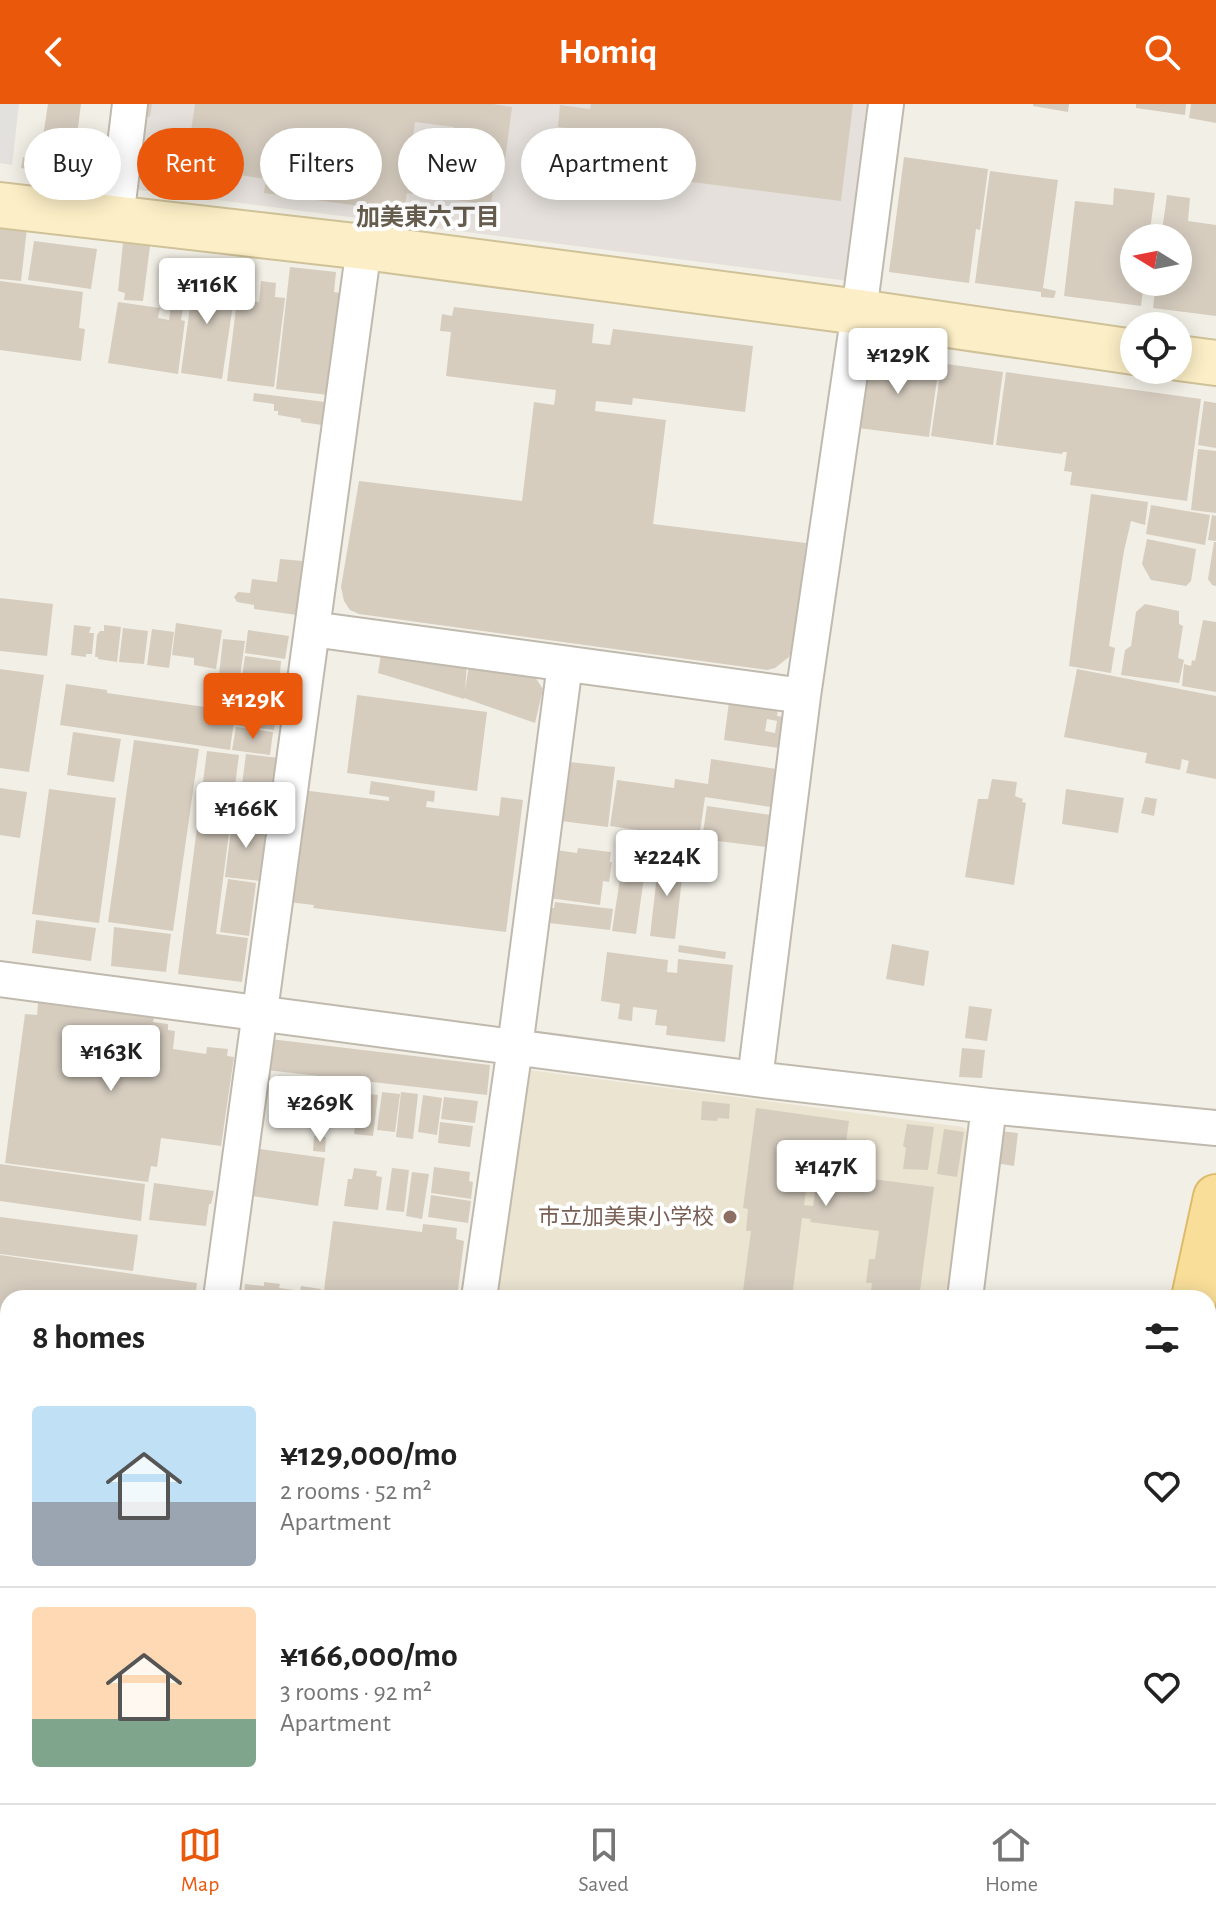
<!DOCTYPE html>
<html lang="en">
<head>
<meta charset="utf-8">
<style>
	body { margin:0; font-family:"Alegreya Sans","Noto Sans JP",sans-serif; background:#f2f2f2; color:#222; height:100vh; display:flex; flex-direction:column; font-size:30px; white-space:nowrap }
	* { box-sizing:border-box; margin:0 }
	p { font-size:26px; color:#767676 }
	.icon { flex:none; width:44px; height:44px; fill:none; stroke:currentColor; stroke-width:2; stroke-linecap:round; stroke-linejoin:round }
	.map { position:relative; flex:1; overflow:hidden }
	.side { position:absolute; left:0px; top:1186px; width:1216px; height:514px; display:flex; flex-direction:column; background:#fff; border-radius:24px 24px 0 0; box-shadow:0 4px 20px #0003 }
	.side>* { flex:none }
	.top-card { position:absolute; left:24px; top:24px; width:800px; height:72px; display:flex; gap:16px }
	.needle { width:52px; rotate:280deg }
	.buttons { position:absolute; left:1120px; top:120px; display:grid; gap:16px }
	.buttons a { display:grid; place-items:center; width:72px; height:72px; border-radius:50%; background:#fff; box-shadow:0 4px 20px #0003; font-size:40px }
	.price { position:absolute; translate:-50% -68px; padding:0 18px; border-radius:8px; background:#fff; color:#222; font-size:26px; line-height:52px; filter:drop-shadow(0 2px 4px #0008) }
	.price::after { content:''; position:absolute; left:50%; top:48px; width:24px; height:18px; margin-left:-12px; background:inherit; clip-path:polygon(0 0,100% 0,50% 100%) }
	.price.current { background:#ea580c; color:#fff }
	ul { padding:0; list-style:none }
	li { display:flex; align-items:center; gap:24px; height:200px; padding:0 32px }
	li+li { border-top:2px solid #e0e0e0 }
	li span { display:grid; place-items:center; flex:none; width:224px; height:160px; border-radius:8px; color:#555 }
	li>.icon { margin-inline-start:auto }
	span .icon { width:96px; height:96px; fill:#fffc; stroke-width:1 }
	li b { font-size:34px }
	h2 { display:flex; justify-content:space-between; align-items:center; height:96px; padding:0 32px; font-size:34px }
	.tag { padding:0 28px; border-radius:36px; background:#fff; box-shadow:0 4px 20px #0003; font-size:28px; line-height:72px }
	.tag.current { background:#ea580c; color:#fff }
	header { display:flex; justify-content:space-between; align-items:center; height:104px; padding:0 32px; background:#ea580c; color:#fff; font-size:36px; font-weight:700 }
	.tabs { display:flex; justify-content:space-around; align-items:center; height:112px; border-top:2px solid #e0e0e0; background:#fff; font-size:22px; color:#767676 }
	.tabs a { display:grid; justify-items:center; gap:4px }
	.tabs .current { color:#ea580c }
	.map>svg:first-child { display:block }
</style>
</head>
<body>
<header><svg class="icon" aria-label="back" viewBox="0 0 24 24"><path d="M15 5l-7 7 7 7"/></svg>Homiq<svg class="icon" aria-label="search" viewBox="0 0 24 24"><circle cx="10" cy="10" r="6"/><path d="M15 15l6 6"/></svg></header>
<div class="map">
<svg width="1216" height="1699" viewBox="0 0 1216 1699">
	<rect width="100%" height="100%" fill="#f2efe6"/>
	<path fill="#e5e0db" d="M134 0H872L849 177 124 84Z"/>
	<path fill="#ebe4d1" d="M529 966 963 1023 970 1031 950 1194H490L519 974Z"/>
	<path fill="#cde5b1" d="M173 1692H300L299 1699H172Z"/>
	<path fill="#e3e1de" d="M0 0H19L12 61 0 59Z"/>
	<path fill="#d6cdbf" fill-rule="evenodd" d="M48 0H81L77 31 104 35 100 60H96L94 69 52 63 53 54 40 52Z
		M140 0H152L150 13 138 11Z
		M195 0H493L512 3 505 56 450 48 454 23 415 18 411 46 497 58 491 101 407 89 404 108 264 89 266 75 186 63Z
		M591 0H853L841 97 583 64 588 26 558 23 560 1 590 5Z
		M1033 0H1069L1068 8 1033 2Z
		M1136 0H1186L1185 11 1136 4Z
		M1191 0H1216V19L1189 14Z
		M23 53 45 57 44 68 21 64Z
		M904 53 988 65 980 126 976 125 969 179 889 168Z
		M990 67 1058 76 1043 184 1056 187 1054 194 1041 193V188L975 179Z
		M1114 84 1155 89 1149 134H1134V178H1144L1141 202 1064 192 1075 97 1113 101Z
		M1167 91 1190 94 1188 117 1216 121V212L1153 204 1156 178H1178V134H1161Z
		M0 121 27 124 21 177 0 175Z
		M34 137 97 145 91 185 28 176Z
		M123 139 150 142 143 197 124 196 125 189 118 187Z
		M290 163 336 168 334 188 340 189 329 291 276 285Z
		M182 173 236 180 222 275 181 269 191 195 179 193Z
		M0 177 83 188 79 224 85 225 81 257 0 246Z
		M261 177 276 179 275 193 285 194 274 283 227 277 237 196 259 198Z
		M172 196 184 198 181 216 185 217 178 270 108 259 118 198 160 204 158 214 169 216Z
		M454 203 594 220 592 239 610 241 613 225 753 242 745 308 633 294 632 301 596 297 595 307 666 316 653 420 806 439 793 541 789 553 775 564 767 566 359 510 350 506 344 497 341 483 359 377 522 397 534 298 554 301 556 286 446 272 451 228 440 227 442 210 452 212Z
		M867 252 939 261 929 333 858 324Z
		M947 260 1003 268 993 341 931 332 940 271H945Z
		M1006 268 1201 295 1187 397 1070 381 1072 368 1064 367 1067 348H1063L1062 350 996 341Z
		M254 289 325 298 322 321 301 318V315L278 311V307H274V300L253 297Z
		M1204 297 1216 299V344L1198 341Z
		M1198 345 1216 347V409L1191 406Z
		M1091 390 1148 398 1145 421 1131 417 1124 447 1109 542 1115 544 1111 569 1069 562Z
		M1151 401 1210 411 1205 441 1146 430Z
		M1212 411 1216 412V437L1208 436Z
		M1147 435 1196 445 1191 477 1186 482 1151 476 1142 460Z
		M1214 438H1216V482L1212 481 1208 475Z
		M280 455 303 457 297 511 254 505V501L237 498 234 493 238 488 250 489 252 475 277 478Z
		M0 494 53 500 47 552 0 547Z
		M1145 500 1179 507V520L1183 522 1178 554 1184 556 1179 579 1121 571 1125 546 1131 542 1136 508Z
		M1203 516 1216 518V588L1182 582 1184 560 1191 562 1192 556 1195 557Z
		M176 519 222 526 216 565 194 561V554L172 551Z
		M74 521 91 523 89 529H94L92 550H86V553L71 551Z
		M104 521 121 523 117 558 98 555V553H95L97 531 100 527H104Z
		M123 524 148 527 144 560 119 558Z
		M152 525 174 528 169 564 147 561Z
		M248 526 289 532 285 555 245 549Z
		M223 535 245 537 240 573 219 571Z
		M381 550 467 560 465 587 469 561 533 570 543 585 535 619 464 594V595L378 569Z
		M245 552 281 557 280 569 285 570 284 579 242 573Z
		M0 565 44 571 29 668 0 664Z
		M1077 565 1216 592V675L1186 669 1189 657 1182 655 1180 666 1145 659 1147 649 1064 633Z
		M66 580 107 586V589L233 607 232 609 235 610 230 646 60 621Z
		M357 591 487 608 477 687 347 669Z
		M239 598 277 603 274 626 236 621Z
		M729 598 778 604 777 612 794 614 785 645 724 636ZM767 615 777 617 775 629 765 627Z
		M236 623 273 628 270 651 232 646Z
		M73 628 121 635 114 678 67 671Z
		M134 636 199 645 173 827 108 818Z
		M207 647 239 651 216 830 248 834 242 878 178 870Z
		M246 650 279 654 271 716 238 712Z
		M711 655 783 666 777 704 705 693 699 735 610 722 617 676 674 684 675 675 708 680Z
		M561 657 615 663 608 723 553 716Z
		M992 675 1017 678 1015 692 1023 695 1022 698 1026 699 1014 781 965 773 978 695H988Z
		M371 677 435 687 434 698 427 697 426 703 499 712 501 693 523 696 506 828 313 804 314 801 288 798 302 686 389 697V693L369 690Z
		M0 684 27 688 20 734 0 731Z
		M49 685 116 694 99 819 32 810Z
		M1066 685 1124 694 1118 729 1062 720Z
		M1145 693 1157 695 1154 712 1141 709Z
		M707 702 779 712 774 744 702 735Z
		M233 714 265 719 264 731H266L260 777 225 773 231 726H240L231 725Z
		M578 744 611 748 610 758H612L609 778 603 777 600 801 542 793 549 745 577 749Z
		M624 748 647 752 636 830 612 827Z
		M659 754 684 757 675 835 650 832Z
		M228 775 256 779 249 832 220 828Z
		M555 798 613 805 610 826 540 818 541 803 554 804Z
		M36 816 96 824 91 857 32 849Z
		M114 823 171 830 166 868 111 862Z
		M892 840 929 847 924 882 886 875Z
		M679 841 726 848 725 855 678 848Z
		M607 848 668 856 667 868 677 869 678 855 733 861 725 938 666 931 667 922 655 921 657 906 633 903 632 917 618 915 620 900 601 897Z
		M38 899 154 914 153 918 168 920V926L175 927 173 945 206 950 207 943 228 945 227 952 234 953 221 1042 161 1034 157 1063 151 1062 148 1078 5 1059 25 910 37 911Z
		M969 902 992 905 987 937 965 934Z
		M270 935 490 961 487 991 266 966Z
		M962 944 985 946 982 974 959 973Z
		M382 988 400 990 395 1028 377 1026Z
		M401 988 418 990 413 1035 396 1033Z
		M359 989 378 991 373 1032 354 1030Z
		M423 991 442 994 437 1031 418 1028Z
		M444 993 478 997 475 1019 441 1015Z
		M702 997 730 1000 729 1015 718 1014 717 1017 701 1016Z
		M756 1004 849 1017 844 1052 811 1048 804 1101 813 1102 818 1068 934 1083 919 1194H870L872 1179H866L869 1155H875L879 1127 810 1118 811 1115 802 1114 792 1194H742L751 1127H746L748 1105 743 1104Z
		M440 1018 473 1022 470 1043 438 1039Z
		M907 1020 934 1023 928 1066 903 1065 906 1044 903 1042Z
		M944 1025 964 1028 957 1073 937 1070Z
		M1000 1027 1018 1029 1014 1062 995 1059Z
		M314 1032 326 1033 325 1048 313 1047Z
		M260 1045 325 1054 318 1102 253 1092Z
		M0 1060 145 1080 141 1117 0 1097Z
		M434 1063 470 1068 469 1077 473 1078 471 1095 431 1089Z
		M354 1064 377 1067 376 1072 382 1073 378 1106 344 1102 348 1075H352Z
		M392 1064 409 1066 404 1108 386 1106Z
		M412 1068 429 1070 422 1115 406 1112Z
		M154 1079 214 1087 211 1100H209L206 1122 149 1116Z
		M431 1091 471 1097 468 1119 428 1113Z
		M0 1113 138 1131 133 1167 0 1150Z
		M333 1117 422 1128 423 1120 457 1124 456 1135 464 1137 457 1194H323Z
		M0 1151 197 1179 195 1194H8V1238L0 1236Z
		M264 1178 280 1180 279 1184 295 1186 294 1194H244L245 1180 264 1182Z
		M301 1182 321 1185 320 1194H299Z
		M0 1244 8 1245V1293L0 1292Z
		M0 1336 8 1337V1388L0 1387Z
		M1211 1369H1216V1439H1208V1389Z
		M0 1408 8 1409V1464L0 1463Z
		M0 1469 8 1470V1481L0 1480Z
		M1208 1474 1216 1475V1496L1208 1495Z
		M1208 1497 1216 1498V1517L1208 1516Z
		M1208 1544H1215L1211 1579 1208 1578Z
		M0 1635 8 1636V1685L0 1684Z
		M1208 1675 1216 1680V1699L1201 1692H1208Z
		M0 1686 8 1687 7 1699H0Z
		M305 1692H393L396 1699H304Z
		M813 1692H858L857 1699H841L813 1695Z
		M927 1692H976L975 1699H926Z"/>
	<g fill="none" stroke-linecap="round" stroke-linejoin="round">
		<defs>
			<path id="street" d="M116 115 130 0
				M312 525 803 592
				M0 875 755 975 989 1002 1216 1024
				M755 975 803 592 859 208 886 0
				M221 1194 364 143
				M479 1194 515 943 565 560
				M965 1194 989 1002
				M1208 1250 1216 1251
				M1208 1303V1328
				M1208 1526 1216 1527
				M0 1608 8 1609
				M600 1692 654 1699
				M153 1699 154 1692
				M408 1699V1692
				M903 1699 904 1692
				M1064 1699 1065 1692"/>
			<path id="secondary" d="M0 101 364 143 859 208 1134 248
				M1178 254 1216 259"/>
			<path id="primary" d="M1194 1194 1216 1093
				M1112 1699 1113 1692"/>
		</defs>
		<use href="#street" stroke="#c0b9ad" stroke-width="38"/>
		<use href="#secondary" stroke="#d0c298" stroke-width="48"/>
		<use href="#primary" stroke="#ddbb6a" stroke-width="48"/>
		<use href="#street" stroke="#fff" stroke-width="34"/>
		<use href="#secondary" stroke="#fcefc7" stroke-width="44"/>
		<use href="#primary" stroke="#f9de99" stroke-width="44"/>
	</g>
	<circle fill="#8d6e63" stroke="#fff" stroke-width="3" cx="730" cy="1113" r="8"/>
	<g text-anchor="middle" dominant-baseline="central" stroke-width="8" stroke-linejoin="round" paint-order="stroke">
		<g font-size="22" fill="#785e54" stroke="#fff" text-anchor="end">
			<text x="714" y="1113">市立加美東小学校</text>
		</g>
		<g font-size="24" font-weight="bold" fill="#675d4e" stroke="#fff">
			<text x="428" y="114">加美東六丁目</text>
		</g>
	</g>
</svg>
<div class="buttons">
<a><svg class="needle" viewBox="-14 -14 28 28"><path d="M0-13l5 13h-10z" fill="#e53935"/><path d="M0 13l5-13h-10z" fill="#767676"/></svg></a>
<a><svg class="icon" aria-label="locate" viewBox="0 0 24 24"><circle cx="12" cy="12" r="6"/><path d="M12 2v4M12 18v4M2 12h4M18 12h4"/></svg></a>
</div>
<b class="price" style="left:207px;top:222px">¥116K</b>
<b class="price" style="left:898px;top:292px">¥129K</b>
<b class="price current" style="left:253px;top:637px">¥129K</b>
<b class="price" style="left:246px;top:746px">¥166K</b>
<b class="price" style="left:667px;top:794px">¥224K</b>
<b class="price" style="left:111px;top:989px">¥163K</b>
<b class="price" style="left:320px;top:1040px">¥269K</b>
<b class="price" style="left:826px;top:1104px">¥147K</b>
<div class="top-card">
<a class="tag">Buy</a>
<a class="tag current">Rent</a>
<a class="tag">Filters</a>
<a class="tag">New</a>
<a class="tag">Apartment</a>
</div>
<section class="side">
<h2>8 homes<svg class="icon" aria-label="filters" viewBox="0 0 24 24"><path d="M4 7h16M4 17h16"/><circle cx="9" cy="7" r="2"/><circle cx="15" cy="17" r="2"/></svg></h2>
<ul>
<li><span style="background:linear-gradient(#bfe0f5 60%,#9aa5b1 0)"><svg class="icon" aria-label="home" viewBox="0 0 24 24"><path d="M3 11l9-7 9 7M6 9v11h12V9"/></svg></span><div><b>¥129,000/mo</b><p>2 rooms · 52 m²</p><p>Apartment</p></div><svg class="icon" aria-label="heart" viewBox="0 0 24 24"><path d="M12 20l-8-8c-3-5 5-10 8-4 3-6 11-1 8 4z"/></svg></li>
<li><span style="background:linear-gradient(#ffd9b3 70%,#7fa58c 0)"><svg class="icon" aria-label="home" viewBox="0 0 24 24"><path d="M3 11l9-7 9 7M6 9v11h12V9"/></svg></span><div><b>¥166,000/mo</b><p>3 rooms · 92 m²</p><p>Apartment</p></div><svg class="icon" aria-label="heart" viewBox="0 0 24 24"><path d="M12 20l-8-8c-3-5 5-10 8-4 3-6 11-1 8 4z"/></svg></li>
</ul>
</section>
</div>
<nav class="tabs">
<a class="current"><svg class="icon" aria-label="map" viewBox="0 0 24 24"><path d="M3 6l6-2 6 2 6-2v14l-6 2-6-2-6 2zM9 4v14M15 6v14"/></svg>Map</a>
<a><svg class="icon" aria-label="saved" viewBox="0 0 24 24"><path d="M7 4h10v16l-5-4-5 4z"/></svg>Saved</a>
<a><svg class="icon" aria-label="home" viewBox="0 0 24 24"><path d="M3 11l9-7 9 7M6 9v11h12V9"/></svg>Home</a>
</nav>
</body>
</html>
